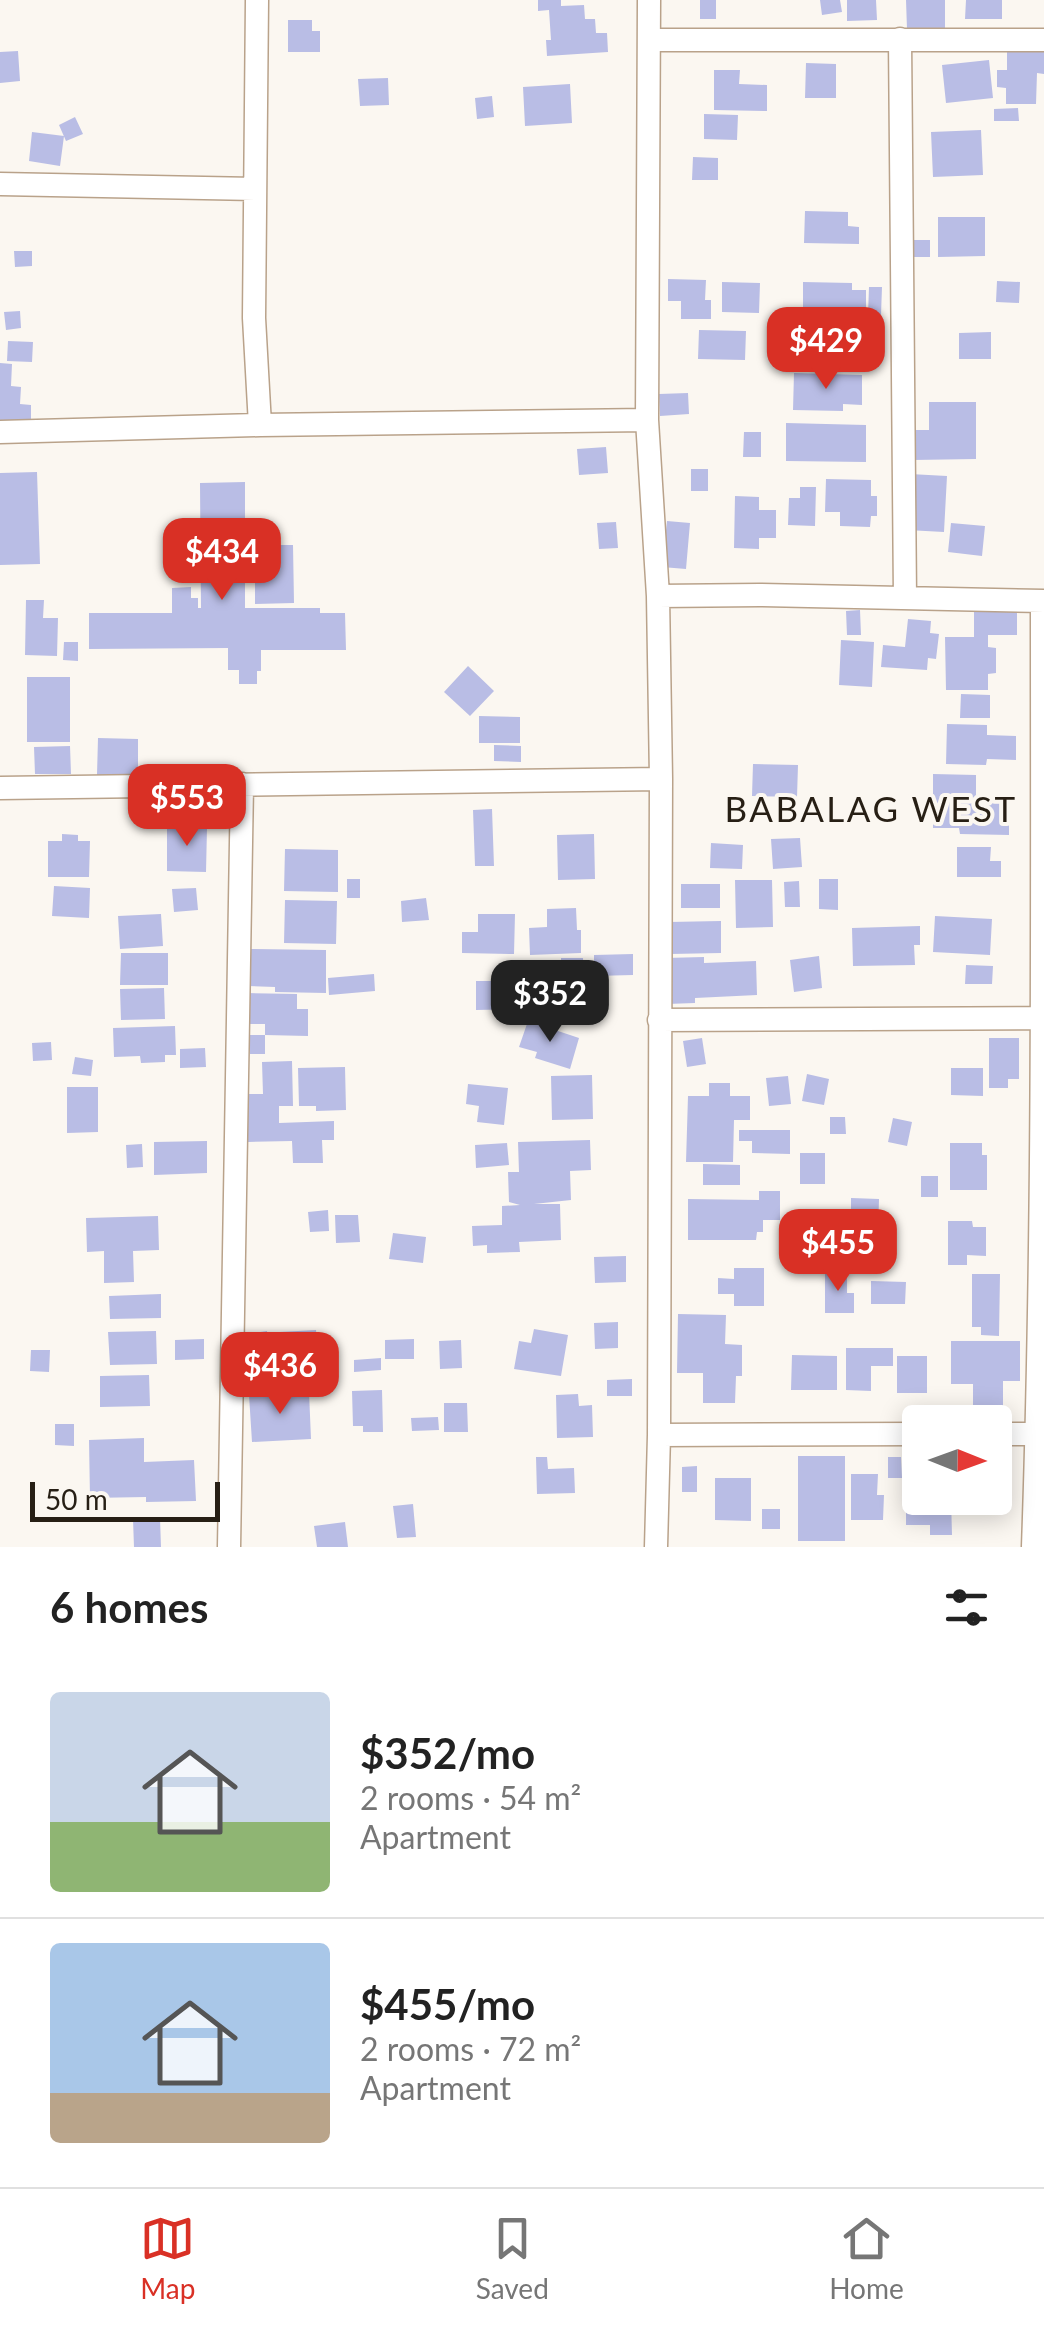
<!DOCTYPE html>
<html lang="en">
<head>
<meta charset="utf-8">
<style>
	body { margin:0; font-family:Lato,sans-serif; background:#f2f2f2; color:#222; height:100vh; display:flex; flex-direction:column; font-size:38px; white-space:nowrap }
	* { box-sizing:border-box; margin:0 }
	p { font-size:32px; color:#767676 }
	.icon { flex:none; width:55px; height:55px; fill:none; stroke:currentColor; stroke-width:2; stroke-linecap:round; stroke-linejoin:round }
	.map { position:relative; height:1547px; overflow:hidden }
	.drawer { display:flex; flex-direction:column; background:#fff; flex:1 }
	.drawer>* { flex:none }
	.needle { width:65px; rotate:91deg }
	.controls { position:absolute; left:902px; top:1405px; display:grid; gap:20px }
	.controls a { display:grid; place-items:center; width:110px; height:110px; border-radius:10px; background:#fff; box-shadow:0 5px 25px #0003; font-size:50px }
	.scale { position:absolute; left:30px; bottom:25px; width:190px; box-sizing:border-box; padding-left:10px; border:5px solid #271f15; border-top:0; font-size:28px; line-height:35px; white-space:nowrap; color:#271f15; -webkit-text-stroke:8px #fbf7f1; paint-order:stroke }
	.price { position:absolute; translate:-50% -85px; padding:0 22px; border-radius:20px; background:#d93025; color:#fff; font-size:32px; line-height:65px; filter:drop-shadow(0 2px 5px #0008) }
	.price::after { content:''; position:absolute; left:50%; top:60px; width:30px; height:22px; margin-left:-15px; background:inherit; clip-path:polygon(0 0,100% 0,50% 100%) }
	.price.current { background:#222; color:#fff }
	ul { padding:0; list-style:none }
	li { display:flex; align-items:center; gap:30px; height:250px; padding:0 50px }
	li+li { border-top:2px solid #e0e0e0 }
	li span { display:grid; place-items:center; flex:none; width:280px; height:200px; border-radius:10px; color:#555 }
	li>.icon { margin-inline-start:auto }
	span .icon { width:120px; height:120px; fill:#fffc; stroke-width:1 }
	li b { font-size:42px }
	h2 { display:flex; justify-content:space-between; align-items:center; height:120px; padding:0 50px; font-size:42px }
	.tab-bar { display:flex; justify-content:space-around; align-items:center; height:140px; border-top:2px solid #e0e0e0; background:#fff; font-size:28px; color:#767676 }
	.tab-bar a { display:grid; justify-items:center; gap:5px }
	.tab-bar .current { color:#d93025 }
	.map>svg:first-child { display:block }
</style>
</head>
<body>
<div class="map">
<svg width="1044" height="1547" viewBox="0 0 1044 1547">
	<rect width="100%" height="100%" fill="#fbf7f1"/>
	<path fill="#b9bde5" d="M538 0H561V6L584 5 585 19H595L596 33H607L608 52 547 56 546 40H551L549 10 538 11Z
		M700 0H716V19H700Z
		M820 0H840L842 12 822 15Z
		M847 0H876L877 20 847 21Z
		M906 0H945V28L907 29Z
		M966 0H1002V19H965Z
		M288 20H312V31H320V52H288Z
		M1007 42H1044V74L1037 73 1036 104H1006V88L997 87V70H1007Z
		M18 51 20 81 0 83V52Z
		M989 60 993 98 946 103 942 65Z
		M806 63 836 64V98H805Z
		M714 70H740L739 84 767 85V111L714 110Z
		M388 78 389 105 360 106 358 79Z
		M570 84 572 123 525 126 523 87Z
		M492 96 494 117 477 119 475 98Z
		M1018 108 1019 121H994V109Z
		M704 114 738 115 737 140 704 139Z
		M75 117 83 134 66 141 59 125Z
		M981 130 983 175 933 177 931 132Z
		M32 132 64 136 60 166 29 161Z
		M693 157 718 158V180H692Z
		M805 211 848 212V226L859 227V244L804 243Z
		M938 217H985V256L938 257Z
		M912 240H930V257H912Z
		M14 251H32V266L15 267Z
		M668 279 706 280 705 300H711V319H681V301H668Z
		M997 281 1020 282 1019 303 996 302Z
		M722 282 760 283 759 313 722 312Z
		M803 282 852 283V290H866V308L852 307 851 313 803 312Z
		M869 287H882L881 315H868Z
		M20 311 21 328 6 330 4 312Z
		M699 330 746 331 745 360 698 359Z
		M991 332V359H959V333Z
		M8 341 33 342 32 362 7 361Z
		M0 363 12 364 11 386 21 387 20 404 31 405V422L0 420Z
		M794 373 862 375V405L843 404V411L793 410Z
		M688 393 689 414 660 416 659 394Z
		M929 402H976V459L913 460V430H929Z
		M786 423 866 425V462L786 461Z
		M744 432H761V457H743Z
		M606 447 608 473 579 475 577 449Z
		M691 469H708V491H691Z
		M37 472 40 564 0 565V473Z
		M910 474 947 476 944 532 907 530Z
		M826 479 871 480V496H877V516H871L870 527 840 526V512H825Z
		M245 482V608H320V613H345L346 650H261V671H257V684H239V670H228V648L89 649V613H172V588L191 587V598H198V608H201L200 483Z
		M800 487H816L815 526 788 525 789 498H800Z
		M735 496 759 497V510H776V538H759V549L734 548Z
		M667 521 690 523 686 569 662 567Z
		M616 522 618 548 599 549 597 523Z
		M951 523 985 526 982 556 948 552Z
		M255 545H293L294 603 255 604Z
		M26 600H44L43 618H58L57 656 25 655Z
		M860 610 861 635H847L846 611Z
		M974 612H1017V635H988V647L996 648V673L988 674V690H946L945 637H974Z
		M908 619 931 621 930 633 939 634 936 659 928 658 927 670 881 667 883 645 905 647Z
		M841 640 874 642 872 687 839 685Z
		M64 642H78V661L63 660Z
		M468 666 494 691 470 716 444 692Z
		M27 677H70V742H27Z
		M961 694 990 695V718H960Z
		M479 716 520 717V743H479Z
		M947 724 987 725V735L1016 736V760L987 759 986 765 946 764Z
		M98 738 138 739V775H97Z
		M494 745 521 746V762L494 761Z
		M70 746 71 774H35L34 747Z
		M753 764 798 765 797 797 752 796Z
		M933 774 976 775V803H1009V835L960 834 959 828H933Z
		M492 809 494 866H475L473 810Z
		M180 822H193V828H207L206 872 167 871V827L180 828Z
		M62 834 78 835V841H90L89 877H48V841H62Z
		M594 834 595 879 558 880 557 835Z
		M800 838 802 867 773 869 771 839Z
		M711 843 743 845 742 869 710 868Z
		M957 847H991L990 861H1001V877H957Z
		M285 849 338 850V892L284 891Z
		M347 879H360V898H347Z
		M819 879H838V910L819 909Z
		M735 880H772L773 927 736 928Z
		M799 881 800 907H785L784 882Z
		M681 884H720V908H681Z
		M54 886 90 888 89 918 52 916Z
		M196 888 198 910 174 912 172 889Z
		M426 898 429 920 402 922 401 901Z
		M285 900 337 901 336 944 284 943Z
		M576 908 577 930H581V953L530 955 529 928 547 927V909Z
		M161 914 163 946 120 949 118 916Z
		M478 914H515L514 954 462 953V932H478Z
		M935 916 992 919 990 955 933 952Z
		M721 921V953L670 954 669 922Z
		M920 926V945H914L915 965 853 966 852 928Z
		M248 949 326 950V993L275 992V987L247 986Z
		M121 953H168V985H120Z
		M633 954V975L594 976V955Z
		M819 956 822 988 794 992 790 960Z
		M704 957V963L756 961 757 995 695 998V1003L667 1004 665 958Z
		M561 958H583L584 983H566V1011L528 1012 527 979H540V969H561Z
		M966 965 993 966 992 984H965Z
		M374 974 375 991 329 995 328 978Z
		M476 981H515V988H519V1009L476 1010Z
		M164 988 165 1019 121 1020 120 989Z
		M247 993 297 994V1009H308V1036L265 1035V1024H246Z
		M528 1021 579 1038 570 1069 535 1058 537 1052 519 1047Z
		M175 1026 176 1055H165V1062L141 1063 140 1056 114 1057 113 1028Z
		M250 1035H265V1054H250Z
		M702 1038 706 1064 687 1067 683 1041Z
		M989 1038H1019V1079H1008V1088H989Z
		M51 1042 52 1060 33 1061 32 1043Z
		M205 1048 206 1067 180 1068V1049Z
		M75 1057 93 1060 91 1076 72 1074Z
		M292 1061 293 1106H279V1123L334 1121V1140H322L323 1163H293L292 1141 248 1142 247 1094H263L262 1062Z
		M345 1067 346 1110 316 1111V1106H299L298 1068Z
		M951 1068H983V1096L951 1095Z
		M807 1074 829 1079 824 1105 802 1101Z
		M592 1075 593 1119 552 1120 551 1076Z
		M788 1076 791 1104 769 1106 766 1078Z
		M709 1083H730V1096H750V1120H734L733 1162H686L688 1096H709Z
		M468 1084 508 1088 504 1125 477 1122 479 1106 466 1104Z
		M67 1087H98V1132L67 1133Z
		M830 1117H845L846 1134H830Z
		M893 1118 912 1122 907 1146 888 1142Z
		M739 1130H790V1154L752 1153V1141H739Z
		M590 1140 591 1170 570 1171 571 1200 534 1204H560L561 1240 519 1242 520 1252 487 1253V1245L473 1246 472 1226 502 1225V1206L520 1205 509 1202 508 1172H519L518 1142Z
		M207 1141V1173L154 1175V1142Z
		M507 1143 509 1165 476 1168 475 1145Z
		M950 1143H982V1155H987V1190H950Z
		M142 1144 143 1167 127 1168 126 1145Z
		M800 1153H825V1184H800Z
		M703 1164 740 1165V1185H703Z
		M921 1176H938V1197H921Z
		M759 1191H780V1220H763V1232H757L756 1240H688V1199L759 1200Z
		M851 1198 879 1199 878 1233H851Z
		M328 1210 329 1231 310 1232 308 1212Z
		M335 1215H358L360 1242 336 1243Z
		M784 1215 815 1216V1229H828V1247H784Z
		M158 1216 159 1250 133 1251 134 1282 104 1283V1251L87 1252 86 1218Z
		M948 1221H972L973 1227H986V1256L967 1255V1265H948Z
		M393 1233 426 1237 423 1263 389 1259Z
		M626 1256V1282L595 1283 594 1257Z
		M734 1268H764V1306H734V1294H718V1278L734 1279Z
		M825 1272H847V1293H854V1313H825Z
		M972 1274H1000L999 1336 981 1335V1327H972Z
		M871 1281 906 1282 905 1304H871Z
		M161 1294V1318L110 1319 109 1296Z
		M678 1314 726 1315 725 1344 742 1345V1376H736L735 1403H703V1373H677Z
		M618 1322V1348L595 1349 594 1323Z
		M534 1329 568 1335 561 1376 514 1369 519 1341 531 1343Z
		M316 1330 318 1353 281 1355 280 1332Z
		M156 1331 157 1364 110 1365 108 1332Z
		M267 1331 269 1350 249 1352 247 1334Z
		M204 1339V1359L175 1360V1340Z
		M414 1339V1359H385V1340Z
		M461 1340 462 1368 440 1369 439 1341Z
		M951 1341H1020V1381H1003V1406H973V1384H951Z
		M846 1348H893V1366H871V1391L846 1390Z
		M31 1350H50L49 1372 30 1371Z
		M792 1355 837 1356V1390H791Z
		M897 1356H927V1393H897Z
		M381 1358V1370L354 1372V1360Z
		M149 1375 150 1406 100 1407V1376Z
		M632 1379V1396H607V1380Z
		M382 1390 383 1432H363V1426H353L352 1391Z
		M309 1392 311 1439 252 1442 249 1395Z
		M578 1394 579 1406 592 1405 593 1437 557 1438 556 1395Z
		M444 1403H467L468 1432H444Z
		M438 1417 439 1430 412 1431 411 1418Z
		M55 1424H74V1446L55 1445Z
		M144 1438V1462L194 1460 196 1501 146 1502V1497L90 1498 89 1440Z
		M798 1456H845V1541H798Z
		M536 1457H547L548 1469 574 1468 575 1493 537 1494Z
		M888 1457H901L902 1478H888Z
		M995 1465H1000V1473H1010L1009 1504H979V1498H995Z
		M697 1466V1492H682V1467Z
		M851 1474H878L877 1495H884L883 1520H851Z
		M715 1478H751V1521L715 1520Z
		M906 1493H920L921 1505H934V1498H951L952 1535H930V1525H906Z
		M413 1504 416 1537 397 1538 393 1506Z
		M762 1509H780V1529H762Z
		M160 1518 161 1547H134L133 1519Z
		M345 1522 348 1547H317L314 1526Z"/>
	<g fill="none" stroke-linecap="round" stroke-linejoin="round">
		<defs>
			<path id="minor" d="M257 0 254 318 260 425
				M649 0 647 420 658 596 661 779 659 1435 656 1547
				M900 39 905 598
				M649 40H1044
				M0 184 255 189
				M0 432 260 425 647 420
				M658 596 760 595 1044 601
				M0 788 661 779
				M659 1020 1044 1018
				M995 1434H1044
				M659 1435 920 1434
				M229 1547 242 784
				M1033 1547C1044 1232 1042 917 1042 601"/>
		</defs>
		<use href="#minor" stroke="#b9a28a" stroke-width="25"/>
		<use href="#minor" stroke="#fff" stroke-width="22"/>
	</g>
	<g text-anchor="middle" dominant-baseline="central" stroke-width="8" stroke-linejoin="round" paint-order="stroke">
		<g font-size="35" letter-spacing="2.5" fill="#271f15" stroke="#fbf7f1">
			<text x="871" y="808">BABALAG WEST</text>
		</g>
	</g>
</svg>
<div class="controls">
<a><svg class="needle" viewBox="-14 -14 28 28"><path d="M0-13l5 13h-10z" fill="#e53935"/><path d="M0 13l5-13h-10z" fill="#767676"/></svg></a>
</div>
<div class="scale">50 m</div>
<b class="price" style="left:826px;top:392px">$429</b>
<b class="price" style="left:222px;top:603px">$434</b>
<b class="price" style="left:187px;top:849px">$553</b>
<b class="price current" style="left:550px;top:1045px">$352</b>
<b class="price" style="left:838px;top:1294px">$455</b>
<b class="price" style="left:280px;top:1417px">$436</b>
</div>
<section class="drawer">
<h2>6 homes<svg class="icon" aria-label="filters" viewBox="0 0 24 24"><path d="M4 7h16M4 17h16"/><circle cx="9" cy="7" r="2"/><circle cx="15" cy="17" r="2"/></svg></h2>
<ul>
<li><span style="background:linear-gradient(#c9d6e8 65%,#8fb573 0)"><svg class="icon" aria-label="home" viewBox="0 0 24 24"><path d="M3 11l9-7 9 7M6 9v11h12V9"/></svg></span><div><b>$352/mo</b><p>2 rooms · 54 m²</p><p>Apartment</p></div></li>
<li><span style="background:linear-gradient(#a9c7e8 75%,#b9a48a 0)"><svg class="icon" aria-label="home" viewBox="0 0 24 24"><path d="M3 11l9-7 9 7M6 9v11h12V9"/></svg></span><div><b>$455/mo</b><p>2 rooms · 72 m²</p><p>Apartment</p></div></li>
</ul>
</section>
<nav class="tab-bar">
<a class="current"><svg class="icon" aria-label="map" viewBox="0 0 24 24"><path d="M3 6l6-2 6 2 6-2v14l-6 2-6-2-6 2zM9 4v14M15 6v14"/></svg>Map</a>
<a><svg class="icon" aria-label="saved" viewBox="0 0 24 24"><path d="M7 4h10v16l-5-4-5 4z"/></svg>Saved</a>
<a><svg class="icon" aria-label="home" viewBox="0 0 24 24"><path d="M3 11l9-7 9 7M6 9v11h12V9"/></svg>Home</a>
</nav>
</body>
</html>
